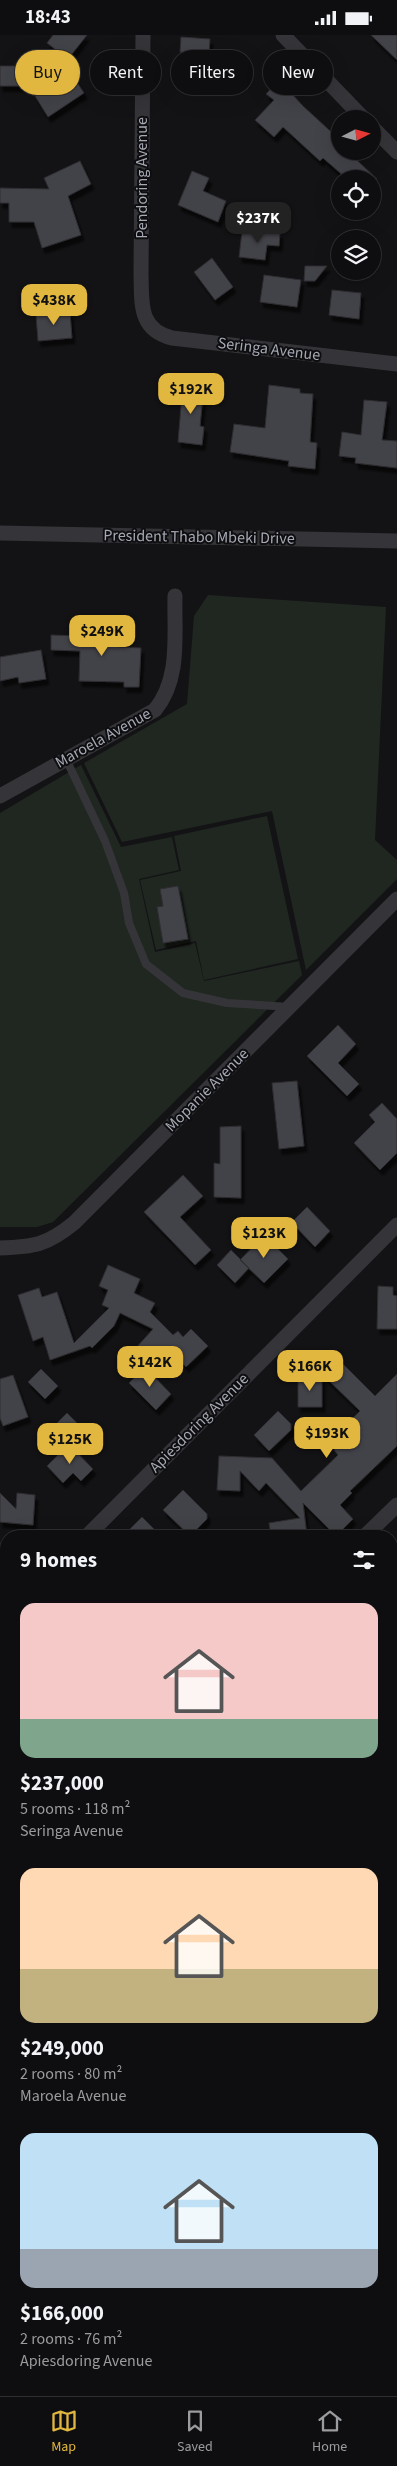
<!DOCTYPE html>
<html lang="en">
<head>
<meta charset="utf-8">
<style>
	body { margin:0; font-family:"Source Sans 3",sans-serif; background:#171719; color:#f1f3f6; height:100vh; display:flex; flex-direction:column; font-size:19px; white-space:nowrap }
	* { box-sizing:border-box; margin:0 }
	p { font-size:16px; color:#9b9c9f }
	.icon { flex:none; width:28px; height:28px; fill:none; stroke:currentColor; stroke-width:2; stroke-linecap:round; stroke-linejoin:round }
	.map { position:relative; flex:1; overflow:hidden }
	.panel { position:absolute; left:0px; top:1495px; width:398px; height:866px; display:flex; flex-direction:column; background:#0e0e10; border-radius:20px 20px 0 0; box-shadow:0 5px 20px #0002,0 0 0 1px #2e2e30 }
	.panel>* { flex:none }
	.hud { position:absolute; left:15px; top:15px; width:368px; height:45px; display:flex; gap:10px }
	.needle { width:32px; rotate:84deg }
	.controls { position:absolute; left:331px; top:75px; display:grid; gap:10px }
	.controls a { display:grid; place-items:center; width:50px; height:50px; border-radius:50%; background:#0e0e10; box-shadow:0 5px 20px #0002,0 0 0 1px #2e2e30; font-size:25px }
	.price { position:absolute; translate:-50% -42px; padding:0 11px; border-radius:10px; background:#e1b73f; color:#111; font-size:16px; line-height:32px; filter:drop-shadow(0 1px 2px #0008) }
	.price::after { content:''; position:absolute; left:50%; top:30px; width:15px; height:11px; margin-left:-8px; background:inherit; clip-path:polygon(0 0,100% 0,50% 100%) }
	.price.selected { background:#222; color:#fff }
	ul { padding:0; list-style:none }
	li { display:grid; align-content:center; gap:10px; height:265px; padding:0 20px }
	li span { display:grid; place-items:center; height:155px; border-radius:15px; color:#555 }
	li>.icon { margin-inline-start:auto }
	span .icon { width:90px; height:90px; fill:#fffc; stroke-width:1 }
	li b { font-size:21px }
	h2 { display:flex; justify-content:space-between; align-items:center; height:60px; padding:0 20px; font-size:21px }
	.tag { padding:0 18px; border-radius:22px; background:#0e0e10; box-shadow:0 5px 20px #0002,0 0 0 1px #2e2e30; font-size:18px; line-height:45px }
	.tag.selected { background:#e1b73f; color:#111 }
	.status { display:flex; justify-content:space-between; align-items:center; height:35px; padding:0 25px; background:#0e0e10; direction:ltr }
	.status svg { height:14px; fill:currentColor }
	.tab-bar { display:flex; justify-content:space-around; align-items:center; height:70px; border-top:1px solid #2e2e30; background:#0e0e10; font-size:14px; color:#9b9c9f }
	.tab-bar a { display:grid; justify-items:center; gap:2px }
	.tab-bar .selected { color:#e1b73f }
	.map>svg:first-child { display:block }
</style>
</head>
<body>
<div class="status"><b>18:43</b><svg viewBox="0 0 49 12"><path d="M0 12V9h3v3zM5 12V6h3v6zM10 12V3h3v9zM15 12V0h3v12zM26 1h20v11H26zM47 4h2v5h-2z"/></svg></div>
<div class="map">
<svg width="397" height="2361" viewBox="0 0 397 2361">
	<defs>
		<filter id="shadow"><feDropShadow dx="3" dy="5.5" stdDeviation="1" flood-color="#0009"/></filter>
	</defs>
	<rect width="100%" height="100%" fill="#131315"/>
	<path fill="#201f22" d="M397 1512V1783L391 1777V1518Z
		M397 1808V2270L391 2265V1814Z"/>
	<path fill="#202721" d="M208 560 386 572 375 805 397 825V844L306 935 272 776 122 807 84 728 187 669 194 581Z
		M81 730 121 812 172 802 179 835 139 844 155 917 195 908 204 946 299 926 302 940 53 1187 37 1192H0V778Z
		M267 781 298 924 204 945 196 906 156 915 140 845 181 836 174 801Z"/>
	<path fill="#434348" stroke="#2e2d31" filter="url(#shadow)" d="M53 0H87L68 24 47 8Z
		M371 0H397V25Z
		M181 2 210 4 209 18 246 20V38L187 36V18L180 17Z
		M35 24V51H0V31H22L21 41Z
		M71 38 84 58 48 82 35 61Z
		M279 45 303 71 340 105V116H347L377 144H347L323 123 320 126 283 92 274 102 255 85 274 65 266 59Z
		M80 126 91 149 68 161 81 200 42 213 34 187H9V168H0V153L49 154 44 143Z
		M192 136 209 143 203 156 226 166 218 187 178 170Z
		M257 196 280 198 279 211 267 210 265 225 239 222 242 197 256 199Z
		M212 223 233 252 215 265 194 237Z
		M305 231H327L315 246H304Z
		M264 240 301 245 297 272 260 267Z
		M332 255 361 258 359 284 329 280Z
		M70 277 72 303 38 306 36 280Z
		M183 348 204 350 200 391 204 392 202 410 178 407Z
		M269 350 300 354V358L313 359 310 407 317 408 315 434 288 431 289 426 230 417 234 389 265 393Z
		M364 365 387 367 382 405 397 406V433L355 428 356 423 339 421 342 397 361 400Z
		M81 594 103 595V600H120L119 612 141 613 139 652H124V647L79 646 80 616 51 615V600L80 601Z
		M41 615 46 644 19 648 18 642 0 646V622Z
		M178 851 188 904 163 908 157 872 163 871 160 854Z
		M338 990 356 1009 338 1028 359 1049 347 1061 307 1021Z
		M297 1046 304 1111 279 1114 272 1048Z
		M382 1068 397 1084V1118L380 1135 354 1108 375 1087 369 1080Z
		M241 1091V1163L214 1162V1128L220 1129V1092Z
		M183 1140 203 1161 180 1182 211 1215 195 1230 144 1177Z
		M307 1172 330 1196 315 1212 294 1190V1185Z
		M264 1200 288 1224 264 1248 240 1225Z
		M231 1215 249 1233 235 1248 217 1230Z
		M108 1230 140 1244 134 1258 155 1268 150 1277 173 1300 178 1296 183 1302 191 1294 208 1311 186 1332 167 1312 150 1330 135 1314 153 1294 120 1278 114 1291 92 1313 90 1311 50 1325 43 1302 33 1306 18 1260 39 1253 42 1262 57 1257 74 1308 109 1273 102 1270 108 1255 99 1251Z
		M378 1251 393 1252V1260L397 1261V1294H377Z
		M334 1320 375 1361 397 1339V1411L350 1456 352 1458 340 1470 353 1484 336 1501 303 1468 307 1501H271L269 1488 300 1483 266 1448 259 1456 240 1436V1456L217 1455 219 1421 272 1423 301 1456 338 1420 334 1415 359 1390 352 1384 360 1376 319 1336Z
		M145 1332 171 1359 156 1375 129 1348Z
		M41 1334 58 1351 45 1364 28 1347Z
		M13 1340 28 1382 3 1391 0 1383V1344Z
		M298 1342H322V1372H298Z
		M278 1376 291 1389V1395L269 1416 254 1400Z
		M67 1378 83 1394 67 1410 51 1394Z
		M69 1409 93 1434 81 1446 73 1438 63 1448 47 1431Z
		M183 1455 207 1479V1484L190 1501 163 1475Z
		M0 1458 16 1474 17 1458 35 1460 33 1490 0 1487Z
		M142 1482 161 1501H123Z"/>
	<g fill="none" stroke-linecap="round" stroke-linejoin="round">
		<path stroke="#353539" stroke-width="8" d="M66 724 105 806 124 858 129 888 146 929 183 958 227 968 290 972
			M391 2199 397 2194"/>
		<path stroke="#353539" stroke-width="15" d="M143 0 141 239C142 268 138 294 172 303L397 329
			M283 0 364 84
			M372 92 397 117
			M0 498 397 506
			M0 761 155 675C181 643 174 600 175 561
			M0 1213C34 1212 47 1210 74 1188L397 864
			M87 1501 397 1190
			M365 1501 397 1470
			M0 1588 6 1582
			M0 1608 6 1613
			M0 1924 6 1930
			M391 2318 397 2324
			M200 2361 206 2355"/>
	</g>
	<g text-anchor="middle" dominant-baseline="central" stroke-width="4" stroke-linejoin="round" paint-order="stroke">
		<g font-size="16" fill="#a6a9b4" stroke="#0e0e10">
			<text transform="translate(142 143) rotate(-90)">Pendoring Avenue</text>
			<text transform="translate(269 314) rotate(7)">Seringa Avenue</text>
			<text transform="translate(199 502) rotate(1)">President Thabo Mbeki Drive</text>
			<text transform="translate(103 703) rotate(-29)">Maroela Avenue</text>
			<text transform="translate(207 1055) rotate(-45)">Mopanie Avenue</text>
			<text transform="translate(199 1388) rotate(-45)">Apiesdoring Avenue</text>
		</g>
	</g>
</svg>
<div class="controls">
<a><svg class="needle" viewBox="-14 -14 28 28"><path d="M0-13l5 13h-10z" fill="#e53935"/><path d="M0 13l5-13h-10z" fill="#9b9c9f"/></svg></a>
<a><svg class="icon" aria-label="locate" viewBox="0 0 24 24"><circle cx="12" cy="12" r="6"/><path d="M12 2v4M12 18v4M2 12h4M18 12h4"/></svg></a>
<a><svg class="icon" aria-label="layers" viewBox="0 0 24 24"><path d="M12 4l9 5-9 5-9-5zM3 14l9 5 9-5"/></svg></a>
</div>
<b class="price selected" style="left:258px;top:209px">$237K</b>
<b class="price" style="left:54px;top:291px">$438K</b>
<b class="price" style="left:191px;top:380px">$192K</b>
<b class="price" style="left:102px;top:622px">$249K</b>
<b class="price" style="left:264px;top:1224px">$123K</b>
<b class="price" style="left:150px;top:1353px">$142K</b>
<b class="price" style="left:310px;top:1357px">$166K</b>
<b class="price" style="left:327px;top:1424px">$193K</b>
<b class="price" style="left:70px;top:1430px">$125K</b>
<div class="hud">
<a class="tag selected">Buy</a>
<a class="tag">Rent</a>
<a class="tag">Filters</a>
<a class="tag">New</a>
</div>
<section class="panel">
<h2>9 homes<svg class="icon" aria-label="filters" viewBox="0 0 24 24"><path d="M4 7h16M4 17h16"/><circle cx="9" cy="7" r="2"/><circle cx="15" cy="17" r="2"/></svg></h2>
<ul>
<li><span style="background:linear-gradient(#f6c9c9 75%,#7fa58c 0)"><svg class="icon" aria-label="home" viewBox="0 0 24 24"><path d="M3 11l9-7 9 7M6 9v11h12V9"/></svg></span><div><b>$237,000</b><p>5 rooms · 118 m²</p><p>Seringa Avenue</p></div></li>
<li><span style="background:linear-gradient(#ffd9b3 65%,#c2b280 0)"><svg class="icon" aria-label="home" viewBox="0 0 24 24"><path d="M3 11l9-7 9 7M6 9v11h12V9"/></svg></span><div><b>$249,000</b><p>2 rooms · 80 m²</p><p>Maroela Avenue</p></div></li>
<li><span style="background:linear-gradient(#bfe0f5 75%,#9aa5b1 0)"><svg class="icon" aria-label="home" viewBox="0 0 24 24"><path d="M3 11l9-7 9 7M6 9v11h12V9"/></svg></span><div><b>$166,000</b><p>2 rooms · 76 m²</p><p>Apiesdoring Avenue</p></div></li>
</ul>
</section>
</div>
<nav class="tab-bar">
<a class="selected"><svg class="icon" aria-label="map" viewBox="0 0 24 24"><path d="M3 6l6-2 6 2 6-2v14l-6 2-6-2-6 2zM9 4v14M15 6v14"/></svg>Map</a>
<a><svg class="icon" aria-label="saved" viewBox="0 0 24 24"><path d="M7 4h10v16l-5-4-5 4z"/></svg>Saved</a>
<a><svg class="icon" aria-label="home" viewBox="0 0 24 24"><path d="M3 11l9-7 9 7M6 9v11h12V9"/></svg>Home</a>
</nav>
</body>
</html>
